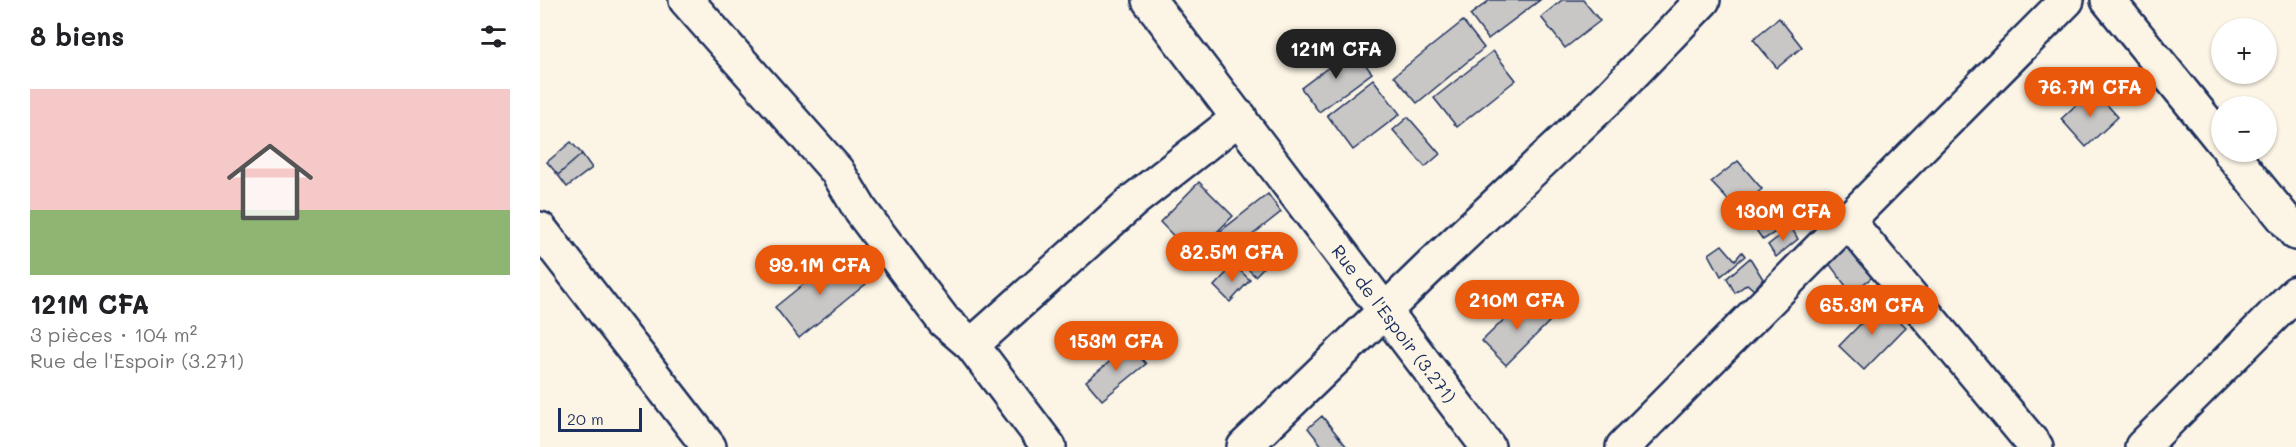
<!DOCTYPE html>
<html lang="fr">
<head>
<meta charset="utf-8">
<style>
	body { margin:0; font-family:Mali,sans-serif; background:#f2f2f2; color:#202124; height:100vh; display:flex; flex-direction:column; font-size:22px; white-space:nowrap }
	* { box-sizing:border-box; margin:0 }
	p { font-size:20px; color:#757577 }
	.icon { flex:none; width:33px; height:33px; fill:none; stroke:currentColor; stroke-width:2; stroke-linecap:round; stroke-linejoin:round }
	.map { position:relative; flex:1; overflow:hidden }
	.drawer { display:flex; flex-direction:column; background:#fff; width:540px }
	.drawer>* { flex:none }
	.fabs { position:absolute; left:1671px; top:18px; display:grid; gap:12px }
	.fabs a { display:grid; place-items:center; width:66px; height:66px; border-radius:50%; background:#fff; box-shadow:0 2px 4px #0004; font-size:30px }
	.scale { position:absolute; left:18px; bottom:15px; width:84px; box-sizing:border-box; padding-left:6px; border:3px solid #1b2f5e; border-top:0; font-size:16px; line-height:21px; white-space:nowrap; color:#1b2f5e; -webkit-text-stroke:4px #fcf5e5; paint-order:stroke }
	.price { position:absolute; translate:-50% -51px; padding:0 14px; border-radius:21px; background:#ea580c; color:#fff; font-size:20px; line-height:39px; filter:drop-shadow(0 2px 3px #0008) }
	.price::after { content:''; position:absolute; left:50%; top:36px; width:18px; height:14px; margin-left:-9px; background:inherit; clip-path:polygon(0 0,100% 0,50% 100%) }
	.price.on { background:#222; color:#fff }
	ul { padding:0; list-style:none }
	li { display:grid; align-content:center; gap:12px; height:318px; padding:0 30px }
	li+li { border-top:2px solid #e0e0e0 }
	li span { display:grid; place-items:center; height:186px; border-radius:0px; color:#555 }
	li>.icon { margin-inline-start:auto }
	span .icon { width:108px; height:108px; fill:#fffc; stroke-width:1 }
	li b { font-size:26px }
	h2 { display:flex; justify-content:space-between; align-items:center; height:72px; padding:0 30px; font-size:26px }
	main { display:flex; flex:1; min-height:0 }
	.map>svg:first-child { display:block }
</style>
</head>
<body>
<main>
<section class="drawer">
<h2>8 biens<svg class="icon" aria-label="filters" viewBox="0 0 24 24"><path d="M4 7h16M4 17h16"/><circle cx="9" cy="7" r="2"/><circle cx="15" cy="17" r="2"/></svg></h2>
<ul>
<li><span style="background:linear-gradient(#f6c9c9 65%,#8fb573 0)"><svg class="icon" aria-label="home" viewBox="0 0 24 24"><path d="M3 11l9-7 9 7M6 9v11h12V9"/></svg></span><div><b>121M CFA</b><p>3 pièces · 104 m²</p><p>Rue de l'Espoir (3.271)</p></div></li>
</ul>
</section>
<div class="map">
<svg width="1756" height="447" viewBox="0 0 1756 447">
	<rect width="100%" height="100%" fill="#fcf5e5"/>
	<filter id="ink" filterUnits="userSpaceOnUse"><feTurbulence type="fractalNoise" baseFrequency=".0167" numOctaves="2"/><feDisplacementMap in="SourceGraphic" scale="12" xChannelSelector="R" yChannelSelector="G"/><feConvolveMatrix kernelMatrix="1 2 1 2 8 2 1 2 1" color-interpolation-filters="sRGB"/></filter>
	<g filter="url(#ink)">
		<path fill="#c8c7c6" stroke="#1b2f5e" stroke-width="1.5" d="M950 0H1000L948 39 930 15Z
			M1022 0H1043L1060 21 1025 48 1001 17Z
			M1239 18 1262 47 1237 68 1213 39Z
			M923 21 944 48 877 103 854 76Z
			M813 49 832 73 779 112 761 88Z
			M953 51 976 80 917 127 894 98Z
			M833 79 860 114 813 150 787 115Z
			M1553 89 1578 117 1546 147 1521 119Z
			M868 117 900 154 885 167 853 130Z
			M31 142 42 154 18 175 7 162Z
			M42 154 52 168 27 187 18 175Z
			M1198 161 1222 189 1195 212 1187 199 1171 182Z
			M659 182 693 216 653 256 620 222Z
			M728 194 741 212 691 252 677 234Z
			M1226 194 1248 224 1223 240 1214 227 1217 224 1205 208Z
			M1251 227 1258 239 1236 257 1228 245Z
			M1315 242 1338 273 1311 293 1288 262Z
			M1182 245 1195 260 1202 252 1205 256 1181 276 1169 254Z
			M707 252 723 268 715 276 699 260Z
			M302 253 326 284 259 338 235 307Z
			M1210 258 1223 279 1214 290 1207 284 1195 293 1187 278Z
			M694 265 710 280 690 302 674 286Z
			M988 296 1011 320 966 365 942 341Z
			M1341 303 1366 327 1324 370 1299 346Z
			M590 345 606 364 562 400 546 381Z
			M782 416 807 447H783L768 428Z"/>
		<g fill="none" stroke-linecap="round" stroke-linejoin="round">
			<defs>
				<g id="minor">
					<path d="M146 0 297 171 321 211 367 272 404 321 432 345 509 447"/>
					<path id="s1" d="M609 0 948 447"/>
					<path d="M1568 0 1682 141"/>
					<path d="M1690 152 1756 233"/>
					<path d="M1308 221 1496 447"/>
					<path d="M0 229 169 447"/>
					<path d="M432 345 594 200 700 117"/>
					<path d="M704 447 893 264 1072 95 1163 0"/>
					<path d="M1083 447 1527 0"/>
					<path d="M1602 447 1756 293"/>
				</g>
			</defs>
			<use href="#minor" stroke="#1b2f5e" stroke-width="38"/>
			<use href="#minor" stroke="#fcf5e5" stroke-width="33"/>
		</g>
	</g>
	<g text-anchor="middle" dominant-baseline="central" stroke-width="4.5" stroke-linejoin="round" paint-order="stroke">
		<g font-size="18" fill="#1b2f5e" stroke="#fcf5e5">
			<text stroke="none"><textPath href="#s1" startOffset="406">Rue de l'Espoir (3.271)</textPath></text>
		</g>
	</g>
</svg>
<div class="fabs">
<a>+</a>
<a>−</a>
</div>
<div class="scale">20 m</div>
<b class="price on" style="left:796px;top:80px">121M CFA</b>
<b class="price" style="left:1550px;top:118px">76.7M CFA</b>
<b class="price" style="left:1243px;top:242px">130M CFA</b>
<b class="price" style="left:692px;top:283px">82.5M CFA</b>
<b class="price" style="left:280px;top:296px">99.1M CFA</b>
<b class="price" style="left:977px;top:331px">210M CFA</b>
<b class="price" style="left:1332px;top:336px">65.3M CFA</b>
<b class="price" style="left:576px;top:372px">153M CFA</b>
</div>
</main>
</body>
</html>
